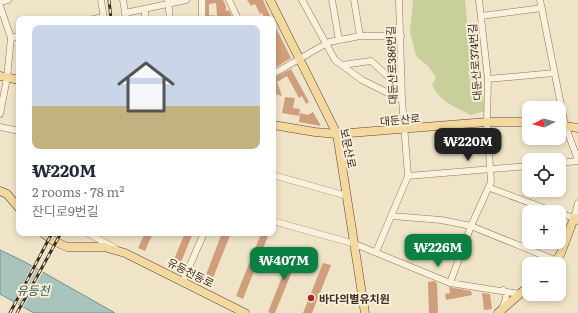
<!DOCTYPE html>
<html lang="en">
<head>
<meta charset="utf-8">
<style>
	body { margin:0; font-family:Literata,"Noto Sans KR",serif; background:#f6f6f7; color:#1f2937; height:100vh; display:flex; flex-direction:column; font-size:15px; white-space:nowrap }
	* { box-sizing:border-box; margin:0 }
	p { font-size:13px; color:#747a83 }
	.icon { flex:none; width:22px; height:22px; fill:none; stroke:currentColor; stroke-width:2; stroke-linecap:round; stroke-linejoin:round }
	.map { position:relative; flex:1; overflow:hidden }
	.drawer { position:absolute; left:16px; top:16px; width:260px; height:220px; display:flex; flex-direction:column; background:#fff; border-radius:8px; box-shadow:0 2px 6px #0003 }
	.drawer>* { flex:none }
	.needle { width:26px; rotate:264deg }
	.fabs { position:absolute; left:522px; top:101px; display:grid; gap:8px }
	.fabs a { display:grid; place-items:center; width:44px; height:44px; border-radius:8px; background:#fff; box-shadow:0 2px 6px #0003; font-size:20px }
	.price { position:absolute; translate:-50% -34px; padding:0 9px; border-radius:8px; background:#0b8043; color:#fff; font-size:13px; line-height:26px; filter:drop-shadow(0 1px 2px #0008) }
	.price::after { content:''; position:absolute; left:50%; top:24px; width:12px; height:9px; margin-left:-6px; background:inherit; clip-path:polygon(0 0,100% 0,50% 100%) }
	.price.active { background:#222; color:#fff }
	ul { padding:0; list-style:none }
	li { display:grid; align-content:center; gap:8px; height:212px; padding:0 16px }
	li+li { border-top:1px solid #e0e1e3 }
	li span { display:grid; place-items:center; height:124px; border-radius:8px; color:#555 }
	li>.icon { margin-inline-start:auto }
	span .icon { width:72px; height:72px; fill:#fffc; stroke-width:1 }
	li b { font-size:17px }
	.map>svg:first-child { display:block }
</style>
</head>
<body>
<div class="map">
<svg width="578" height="313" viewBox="0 0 578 313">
	<rect width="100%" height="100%" fill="#f0e4c8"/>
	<path fill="#c9cf9b" d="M413 0H465L468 30 474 32 485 111 471 115C453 105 443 105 432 85L436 77 428 66 416 56 410 32Z"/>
	<path fill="#a9c4bc" stroke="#6f938a" d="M0 250 25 262 115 313H34L0 294Z"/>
	<path fill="#f0e4c8" d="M33 264 37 267 17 306 13 304Z
		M39 268 44 270 22 309 18 307Z"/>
	<path fill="#cf9f7d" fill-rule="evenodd" d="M206 0H223L226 6V11L229 10 233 19H206ZM216 3 217 16 209 15V4Z
		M247 0H263L271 18 265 19 262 13 260 14 255 4 251 6Z
		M273 22 291 58 273 69Z
		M291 69 309 102 306 104 302 96 299 98 287 76 277 82 282 96 275 94 273 87V78Z
		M285 97 295 98 293 108 300 109 299 116 282 113Z
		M313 112 321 126 299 122 300 113 308 115Z
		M145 233H153L145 251 138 248Z
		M185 233H193L179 267 172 264Z
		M222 233H231L211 283 204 280Z
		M261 234 268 236 243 299 236 296Z
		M293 249 300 252 275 313H270L268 312Z
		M323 263 331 265 312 313H303Z
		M434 281 437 283 438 313H429L428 282Z
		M449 287 471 291 472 295 446 300 445 294 450 293Z
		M482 293 490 294 492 309 484 310Z"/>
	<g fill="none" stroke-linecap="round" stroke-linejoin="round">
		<defs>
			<path id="minor" d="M101 0 104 19
				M123 0 126 19
				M168 0 170 19
				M202 0V19
				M229 0 238 19
				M302 0 335 60 362 80 402 100
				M332 0 339 40
				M354 0 360 36
				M540 0 565 125 578 160
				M0 2 8 0
				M0 6 11 38 7 78 0 114
				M145 9V19
				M125 13 186 0
				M481 16 542 8
				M93 19 104 17
				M11 38 19 36
				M342 65 371 61 393 81 402 80
				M273 74 329 42 360 36H401
				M488 79 554 73
				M0 127 19 131
				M559 163 578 161
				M273 175 347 196
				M408 176 529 166
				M490 188 555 212
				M559 213 574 218 578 203
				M392 216 441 220 471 226 557 261
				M273 221 355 244 450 283 520 294
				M87 233 115 248
				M376 252 408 176 402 100 399 0
				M183 281 204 233
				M450 283 471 226 491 182 487 122 488 79 479 0
				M502 308C506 300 508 297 503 290"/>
			<path id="major" d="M270 0 337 134 365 313
				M0 76 19 80
				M273 125 315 132 337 134 487 122H529
				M559 125 578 128
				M0 191 7 194 19 208
				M43 233 54 241 67 247H104L125 253 245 313
				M554 264 561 253 574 218 578 220
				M498 313 529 286"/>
		</defs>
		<use href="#minor" stroke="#8d765c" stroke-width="7"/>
		<use href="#major" stroke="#5b4430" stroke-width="9"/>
		<use href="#minor" stroke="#faf1dc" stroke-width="6"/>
		<use href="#major" stroke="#f3d9a0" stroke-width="8"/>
		<defs>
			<path id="rail" d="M109 0 111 19
				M10 313 52 233
				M17 313 61 233"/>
		</defs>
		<use href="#rail" stroke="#3d2e20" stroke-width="3"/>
		<use href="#rail" stroke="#f7eed8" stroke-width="1.5" stroke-dasharray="4.5" stroke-linecap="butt"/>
	</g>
	<circle fill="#9e2a2b" stroke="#f7eed8" stroke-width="1.5" cx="311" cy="298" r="4"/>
	<g text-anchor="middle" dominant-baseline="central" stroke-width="4" stroke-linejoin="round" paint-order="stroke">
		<g font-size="11" fill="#3d2e20" stroke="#f7eed8">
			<text transform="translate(474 62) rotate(-94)">대둔산로374번길</text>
			<text transform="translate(391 65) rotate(-92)">대둔산로386번길</text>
			<text transform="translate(400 119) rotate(-5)">대둔산로</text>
			<text transform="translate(349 148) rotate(78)">보문산로</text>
			<text transform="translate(191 272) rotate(27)">유등천동로</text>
		</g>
		<g font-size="11" font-weight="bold" fill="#3d2e20" stroke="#f7eed8" text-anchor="start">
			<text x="319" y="298">바다의별유치원</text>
		</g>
		<g font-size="12" font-style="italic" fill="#2f5d5a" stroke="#f7eed8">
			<text x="33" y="290">유등천</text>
		</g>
	</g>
</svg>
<div class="fabs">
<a><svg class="needle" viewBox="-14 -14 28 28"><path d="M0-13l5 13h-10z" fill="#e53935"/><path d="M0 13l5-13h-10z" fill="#747a83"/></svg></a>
<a><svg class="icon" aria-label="locate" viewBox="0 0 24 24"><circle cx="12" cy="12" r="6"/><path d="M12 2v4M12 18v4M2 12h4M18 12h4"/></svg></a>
<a>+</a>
<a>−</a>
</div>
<b class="price active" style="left:468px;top:162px">₩220M</b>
<b class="price" style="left:438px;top:268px">₩226M</b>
<b class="price" style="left:284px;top:281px">₩407M</b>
<section class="drawer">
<ul>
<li><span style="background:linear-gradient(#c9d6e8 65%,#c2b280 0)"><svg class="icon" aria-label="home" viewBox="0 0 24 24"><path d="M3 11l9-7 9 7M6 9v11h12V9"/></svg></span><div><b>₩220M</b><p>2 rooms · 78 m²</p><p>잔디로9번길</p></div></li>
</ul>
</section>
</div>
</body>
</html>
